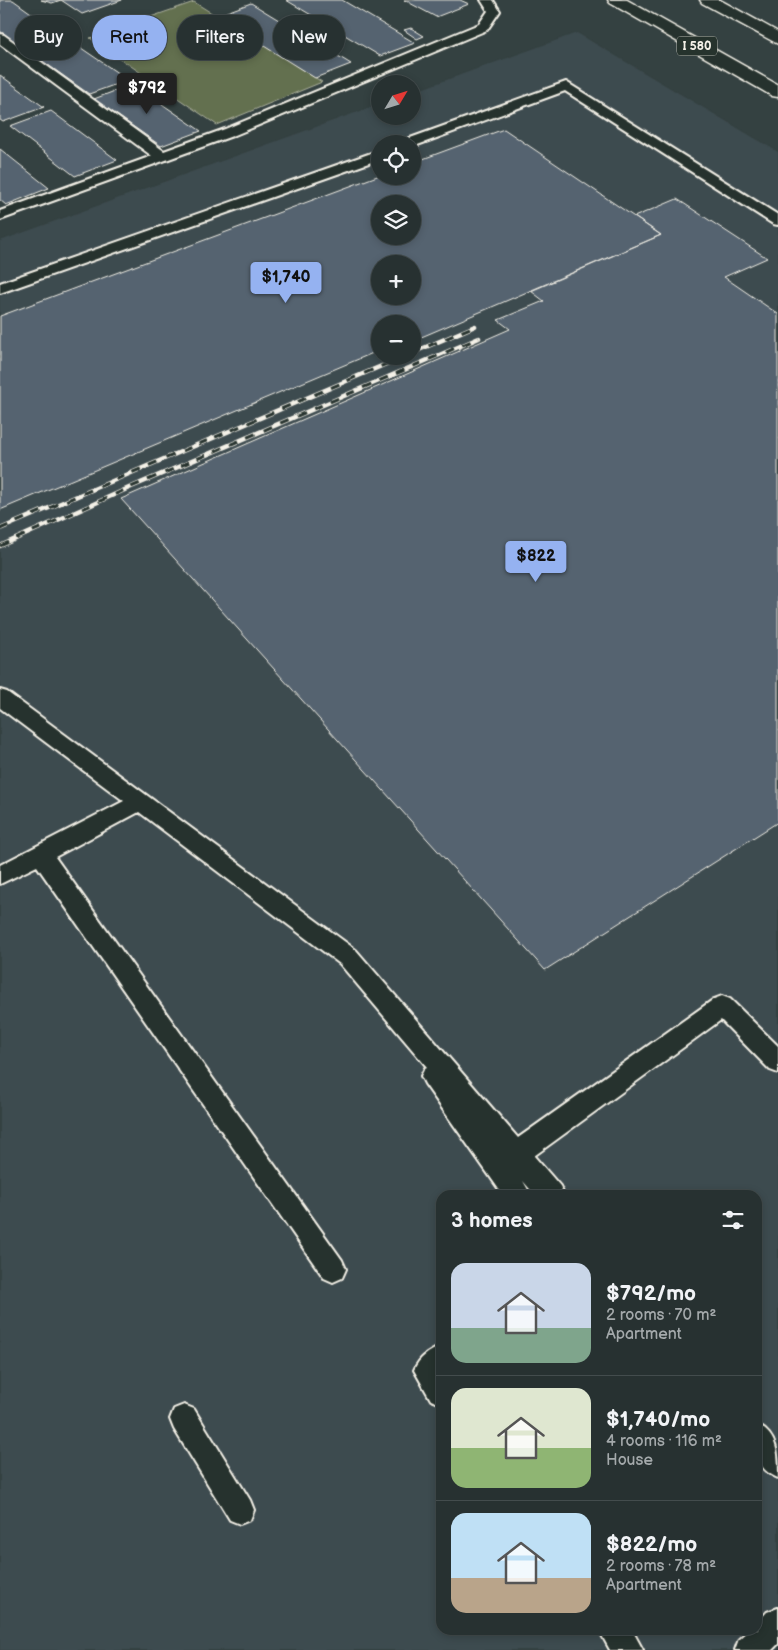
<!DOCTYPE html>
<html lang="en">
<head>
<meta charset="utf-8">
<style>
	body { margin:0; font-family:"Balsamiq Sans",sans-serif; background:#333d3d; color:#f1f3f6; height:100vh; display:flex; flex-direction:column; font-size:19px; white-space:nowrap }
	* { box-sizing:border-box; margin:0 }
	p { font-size:16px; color:#a4a9ab }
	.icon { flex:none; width:28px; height:28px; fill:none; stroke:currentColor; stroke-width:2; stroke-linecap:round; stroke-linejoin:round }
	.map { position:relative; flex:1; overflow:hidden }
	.sheet { position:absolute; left:436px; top:1190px; width:326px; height:445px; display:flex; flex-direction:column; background:#273131; border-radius:15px; box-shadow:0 2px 8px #0003,0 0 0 1px #434c4d }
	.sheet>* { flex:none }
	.top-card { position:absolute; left:15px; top:15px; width:346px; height:45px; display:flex; gap:10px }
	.needle { width:32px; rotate:52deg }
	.controls { position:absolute; left:371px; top:75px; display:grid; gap:10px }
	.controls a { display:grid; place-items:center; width:50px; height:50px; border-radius:50%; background:#273131; box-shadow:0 2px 8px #0003,0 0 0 1px #434c4d; font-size:25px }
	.price { position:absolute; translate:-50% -42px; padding:0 11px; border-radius:5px; background:#95b2f1; color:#111; font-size:16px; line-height:32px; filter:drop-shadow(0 1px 2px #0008) }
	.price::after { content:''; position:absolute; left:50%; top:30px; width:15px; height:11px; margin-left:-8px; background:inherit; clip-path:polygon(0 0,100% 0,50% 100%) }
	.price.current { background:#222; color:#fff }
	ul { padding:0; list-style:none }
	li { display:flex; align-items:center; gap:15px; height:125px; padding:0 15px }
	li+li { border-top:1px solid #434c4d }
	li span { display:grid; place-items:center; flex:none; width:140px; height:100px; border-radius:15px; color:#555 }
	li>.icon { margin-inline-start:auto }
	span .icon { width:60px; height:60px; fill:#fffc; stroke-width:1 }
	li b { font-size:21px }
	h2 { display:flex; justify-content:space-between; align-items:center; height:60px; padding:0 15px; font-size:21px }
	.pill { padding:0 18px; border-radius:22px; background:#273131; box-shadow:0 2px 8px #0003,0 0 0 1px #434c4d; font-size:18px; line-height:45px }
	.pill.current { background:#95b2f1; color:#111 }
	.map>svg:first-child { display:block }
</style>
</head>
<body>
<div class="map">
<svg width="778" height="1650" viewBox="0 0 778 1650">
	<rect width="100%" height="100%" fill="#344141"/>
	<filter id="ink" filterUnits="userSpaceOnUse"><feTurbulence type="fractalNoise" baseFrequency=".02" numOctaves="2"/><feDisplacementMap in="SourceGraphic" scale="10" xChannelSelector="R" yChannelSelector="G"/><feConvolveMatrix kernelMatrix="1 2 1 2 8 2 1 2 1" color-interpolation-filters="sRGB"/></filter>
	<g filter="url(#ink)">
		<path fill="#3e4b4f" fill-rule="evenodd" d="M577 33 778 152V1650H0V241L380 104V116H412L413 92ZM380 144H412V176H380ZM380 204H412V236H380ZM380 264H412V296H380ZM380 324H412V356H380ZM441 1195H758V1630H441Z"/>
		<path fill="#636f50" stroke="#acb09c" d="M194 2 322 82 217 125 90 38Z"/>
		<path fill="#54636f" stroke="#f4f1e8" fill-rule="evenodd" d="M0 0H13L59 33 20 46 0 31Z
			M41 0H122L82 14 61 0 52 3Z
			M286 0H342L415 43 380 56Z
			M404 0H460L469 4 436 17Z
			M251 3 351 64 315 78 216 16Z
			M411 28 424 36 417 39 404 30Z
			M65 37 128 80 89 94 27 50Z
			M0 75 44 107 3 122 0 120Z
			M133 84 201 131 161 146 94 99Z
			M51 111 117 160 75 176 10 126Z
			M504 129 661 235 412 341V324H380V350L0 510V316L380 175V176H412V163ZM380 204H412V236H380ZM380 264H412V296H380Z
			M0 149 49 188 6 205 0 200Z
			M677 199 767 258 724 277 778 314V822L545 970 121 499 510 329 498 320 544 301 531 291 661 235 634 217Z"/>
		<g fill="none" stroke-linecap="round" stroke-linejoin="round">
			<defs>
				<path id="service" d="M481 0H493L500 11 487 30 235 135 0 220V211L152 156 0 44V34L4 35 164 151 225 129 479 24 488 11Z
					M566 82 778 215V225L773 224 565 91 412 147V144H400L402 141Z
					M380 150V159L0 293V283Z
					M0 690 7 692 356 950 518 1138 714 999 722 996 730 999 778 1046V1073L770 1070 721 1020 534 1156 560 1186 564 1195H535L523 1181 531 1195H503L425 1084 421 1076 425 1068 427 1067 340 964 139 812 55 857 342 1260 346 1269 342 1278 333 1282 324 1278 37 866 0 884V865L124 801 0 708Z
					M441 1346V1404L431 1400 414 1370C420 1357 428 1352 441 1346Z
					M184 1405 194 1409 250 1500 254 1510 250 1520 240 1524 230 1520 174 1429 170 1419 174 1409Z
					M758 1425C778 1436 778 1454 778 1478 754 1468 755 1448 758 1425Z
					M778 1608V1644L772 1650H735L739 1639 749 1630H758V1622L767 1612Z
					M599 1630H632L643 1650H610Z"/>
				<path id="motorway" d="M608 0H627L778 85V97L772 96 610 3Z
					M700 0H720L778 32V44L702 3Z"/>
			</defs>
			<use href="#service" stroke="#f4f1e8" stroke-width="4"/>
			<use href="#motorway" stroke="#f4f1e8" stroke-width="3"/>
			<use href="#service" fill="#26332d" fill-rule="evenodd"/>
			<use href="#motorway" fill="#26332d" fill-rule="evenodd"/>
			<defs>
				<path id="rail" d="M412 353 475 326
					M0 529 405 356
					M0 546 129 488 479 338"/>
			</defs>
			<use href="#rail" stroke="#f4f1e8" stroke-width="4.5"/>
			<use href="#rail" stroke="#26332d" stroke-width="3" stroke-dasharray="9" stroke-linecap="butt"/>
		</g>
	</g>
	<g text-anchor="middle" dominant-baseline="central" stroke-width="4" stroke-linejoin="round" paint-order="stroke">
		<rect fill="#26332d" stroke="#b6b8b0" stroke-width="1" x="677" y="36.5" width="40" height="19" rx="4"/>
		<g font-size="12" font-weight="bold" fill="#f4f1e8">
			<text x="697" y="46">I 580</text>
		</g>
	</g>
</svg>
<div class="controls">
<a><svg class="needle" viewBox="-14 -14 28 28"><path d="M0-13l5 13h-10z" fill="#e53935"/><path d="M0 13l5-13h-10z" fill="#a4a9ab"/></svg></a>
<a><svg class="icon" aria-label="locate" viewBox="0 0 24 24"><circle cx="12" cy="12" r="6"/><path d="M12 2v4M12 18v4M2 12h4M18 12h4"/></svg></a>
<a><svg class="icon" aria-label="layers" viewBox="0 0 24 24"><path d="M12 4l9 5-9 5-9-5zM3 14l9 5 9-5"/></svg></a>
<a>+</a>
<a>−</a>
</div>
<b class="price current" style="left:147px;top:115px">$792</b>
<b class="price" style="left:286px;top:304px">$1,740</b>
<b class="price" style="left:536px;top:583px">$822</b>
<div class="top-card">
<a class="pill">Buy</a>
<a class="pill current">Rent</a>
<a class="pill">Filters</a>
<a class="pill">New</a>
</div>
<section class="sheet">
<h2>3 homes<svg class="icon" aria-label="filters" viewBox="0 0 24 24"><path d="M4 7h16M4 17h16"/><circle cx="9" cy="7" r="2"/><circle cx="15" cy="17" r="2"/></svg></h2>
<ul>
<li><span style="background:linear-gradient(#c9d6e8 65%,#7fa58c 0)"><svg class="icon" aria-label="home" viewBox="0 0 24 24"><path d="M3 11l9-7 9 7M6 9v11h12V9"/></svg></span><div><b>$792/mo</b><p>2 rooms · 70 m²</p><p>Apartment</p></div></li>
<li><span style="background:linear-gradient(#dfe7d0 60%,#8fb573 0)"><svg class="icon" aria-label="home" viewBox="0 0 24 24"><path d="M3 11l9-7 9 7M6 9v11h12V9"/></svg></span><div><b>$1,740/mo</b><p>4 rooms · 116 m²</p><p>House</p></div></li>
<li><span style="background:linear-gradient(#bfe0f5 65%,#b9a48a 0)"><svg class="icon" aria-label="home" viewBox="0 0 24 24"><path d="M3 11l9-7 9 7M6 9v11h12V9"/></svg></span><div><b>$822/mo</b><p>2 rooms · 78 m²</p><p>Apartment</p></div></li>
</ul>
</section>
</div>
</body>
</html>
